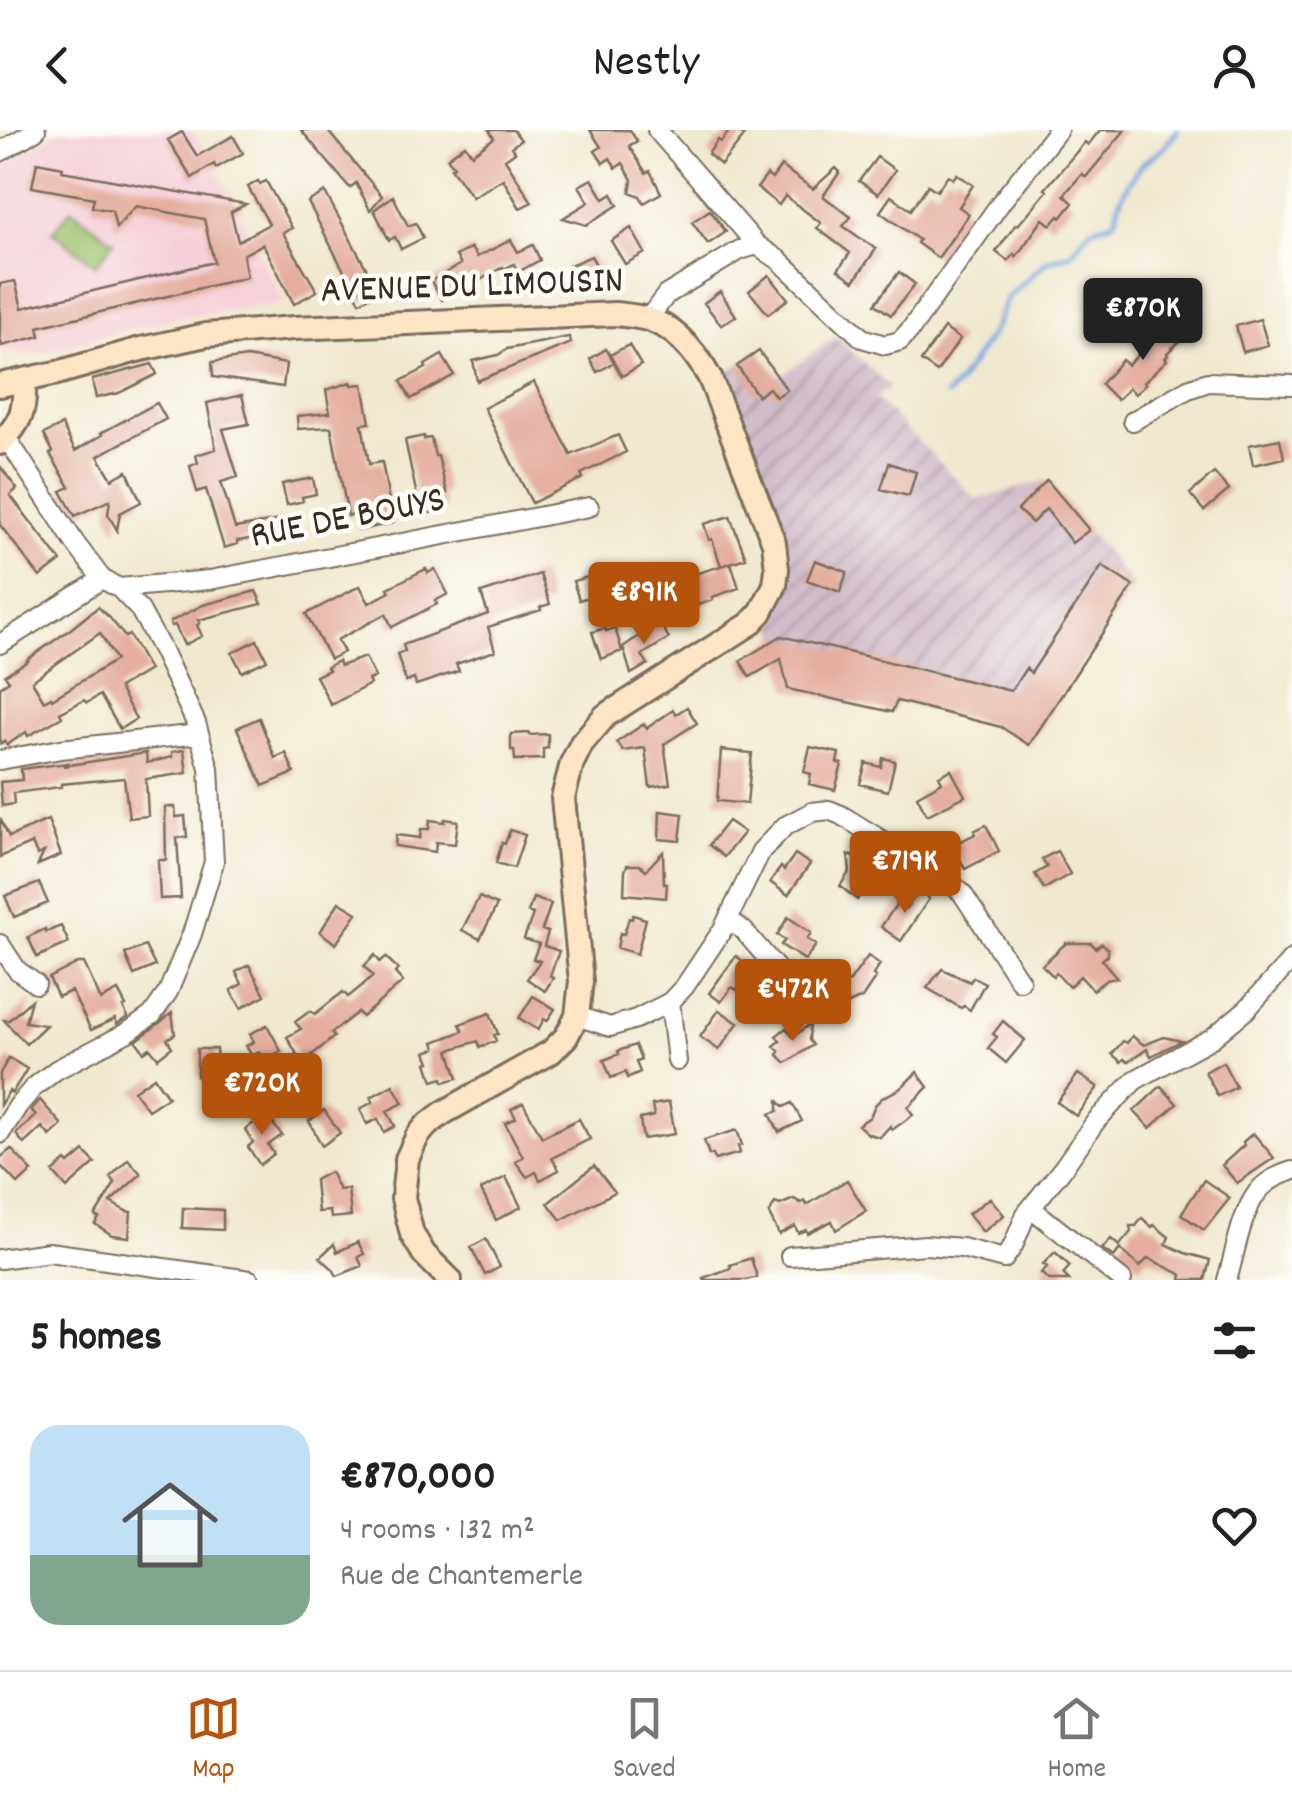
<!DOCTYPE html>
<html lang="en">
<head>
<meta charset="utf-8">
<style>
	body { margin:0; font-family:Dekko,sans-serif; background:#f6f6f6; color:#222; height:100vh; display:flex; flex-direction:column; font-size:38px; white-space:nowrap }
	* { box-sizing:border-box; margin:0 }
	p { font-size:32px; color:#767676 }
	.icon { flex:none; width:55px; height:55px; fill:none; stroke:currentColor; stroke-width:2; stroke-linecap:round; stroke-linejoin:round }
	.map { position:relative; height:1150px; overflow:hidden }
	.side { display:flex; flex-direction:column; background:#fff; flex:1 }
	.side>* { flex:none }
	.price { position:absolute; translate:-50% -85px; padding:0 22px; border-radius:10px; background:#b45309; color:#fff; font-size:32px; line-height:65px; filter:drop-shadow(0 2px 5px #0008) }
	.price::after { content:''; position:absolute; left:50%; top:60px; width:30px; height:22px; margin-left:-15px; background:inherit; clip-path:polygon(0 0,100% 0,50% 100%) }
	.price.current { background:#222; color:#fff }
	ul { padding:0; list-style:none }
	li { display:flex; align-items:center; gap:30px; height:250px; padding:0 30px }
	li+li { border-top:2px solid #e0e0e0 }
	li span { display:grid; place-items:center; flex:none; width:280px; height:200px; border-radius:30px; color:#555 }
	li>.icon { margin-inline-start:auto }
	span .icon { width:120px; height:120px; fill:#fffc; stroke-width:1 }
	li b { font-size:42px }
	h2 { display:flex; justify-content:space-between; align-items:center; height:120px; padding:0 30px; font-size:42px }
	header { display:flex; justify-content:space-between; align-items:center; height:130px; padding:0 30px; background:#fff; font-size:45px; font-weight:600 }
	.tabs { display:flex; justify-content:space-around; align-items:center; height:140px; border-top:2px solid #e0e0e0; background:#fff; font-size:28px; color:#767676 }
	.tabs a { display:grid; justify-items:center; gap:5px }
	.tabs .current { color:#b45309 }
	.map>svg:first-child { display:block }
</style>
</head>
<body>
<header><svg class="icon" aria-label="back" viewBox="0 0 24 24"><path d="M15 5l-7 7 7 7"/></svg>Nestly<svg class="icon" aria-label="person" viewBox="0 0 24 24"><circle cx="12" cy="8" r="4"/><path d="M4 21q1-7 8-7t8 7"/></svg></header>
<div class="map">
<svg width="1292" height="1150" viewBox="0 0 1292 1150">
	<defs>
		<pattern id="industrial-furrows" width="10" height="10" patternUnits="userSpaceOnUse" patternTransform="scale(2.5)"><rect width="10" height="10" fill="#d1bdca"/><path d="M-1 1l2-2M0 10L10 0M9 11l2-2" fill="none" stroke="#ab9aa3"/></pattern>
	</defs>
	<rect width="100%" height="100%" fill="#fdfcf7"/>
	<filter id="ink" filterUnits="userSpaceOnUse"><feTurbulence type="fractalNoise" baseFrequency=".01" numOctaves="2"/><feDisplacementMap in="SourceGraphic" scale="20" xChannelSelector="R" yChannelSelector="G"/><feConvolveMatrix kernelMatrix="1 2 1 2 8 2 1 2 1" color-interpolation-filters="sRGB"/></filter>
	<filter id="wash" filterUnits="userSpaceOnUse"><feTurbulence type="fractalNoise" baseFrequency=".0048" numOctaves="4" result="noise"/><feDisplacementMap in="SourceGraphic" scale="40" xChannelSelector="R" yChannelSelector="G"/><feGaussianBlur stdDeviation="2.25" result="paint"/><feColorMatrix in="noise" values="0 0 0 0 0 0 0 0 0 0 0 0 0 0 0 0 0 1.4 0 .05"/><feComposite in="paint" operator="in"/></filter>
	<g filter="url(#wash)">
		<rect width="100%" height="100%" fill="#f1e9cf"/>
		<path fill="#f6cfd8" d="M61 0H191L206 21 239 78 249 105 284 173 175 188 34 225 10 223 0 225V38Z"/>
		<path fill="url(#industrial-furrows)" d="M836 207 890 257 875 268 977 370 1047 350 1133 456 1029 615 997 596 898 571 892 582 788 559 773 488 788 457 790 421 718 248 759 221 779 247Z"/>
		<path fill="#9bc26d" stroke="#6b7646" stroke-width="2.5" d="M71 79 114 111 96 135 53 102Z"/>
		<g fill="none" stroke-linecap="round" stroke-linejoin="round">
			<path stroke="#77a8e2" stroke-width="5" d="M947 265 959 252 993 201 1007 168 1047 131 1070 124 1091 98 1111 93 1116 88 1119 72 1131 49 1144 32 1163 19 1178 0"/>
		</g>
		<g id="blocks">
			<path fill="#e4ae9e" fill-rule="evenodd" d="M301 0H327L382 66 370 80 356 53 350 58Z
				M489 0H513L521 10 511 17 515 22 505 29 532 72 520 78 503 49 472 67 451 38 454 36 447 28 465 15 472 24 494 8Z
				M590 0H630L637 11 629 16 646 43 650 41 661 63 644 73 640 66 630 62 632 50 623 33 616 38 610 28 603 33 595 21 601 17Z
				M730 0H736L744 6 721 35 708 24 718 10 721 12Z
				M1100 0H1125L1086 47 1082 44 1064 65 1073 73 1061 88 1059 86 1051 95 1043 89 1016 127 1014 124 1008 131 996 122 1016 94 1018 95 1047 61 1045 59 1085 12 1088 15Z
				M182 2 197 26 233 6 243 23 216 38 214 34 192 48 168 10Z
				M877 27 895 40 878 64 859 51Z
				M37 32 63 37 62 41 246 74 231 82 238 111 269 94 248 57 258 51 260 54 266 51 292 98 283 103 317 161 294 174 263 114 243 125 247 147 38 197 40 206 2 216 0 207V154L15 151 22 178 214 132 204 89 136 76 116 98 112 81 92 77 94 68 32 57Z
				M781 36 813 59 836 38 840 42 823 66 851 87 843 96 876 119 854 151 838 140 850 123 817 98 821 93 785 66 779 75 757 58 767 45 772 49Z
				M957 44 973 55 959 77 969 84 938 128 917 113 919 110 880 82 891 66 911 80 928 55 937 61 948 45 953 49Z
				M592 49 604 69 612 64 618 75 586 95 563 88 589 72 579 56Z
				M325 62 379 162 360 172 308 72Z
				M393 66 408 96 416 93 423 108 401 119 395 107 389 110 374 80Z
				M710 80 726 102 708 114 692 92Z
				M631 98 645 123 625 134 611 111Z
				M511 110 518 122 533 115 540 130 518 142 514 134 504 139 503 137 451 167 450 165 442 170 431 151 461 134 456 126 471 118 477 127Z
				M591 126 602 145 595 150V152L576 159 568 136Z
				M899 142 915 154 891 185 875 174Z
				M769 145 788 169 768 184 749 161Z
				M720 161 736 186 721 195 704 173Z
				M1260 189 1268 215 1243 222 1236 196Z
				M1164 190 1182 209 1167 223 1168 225 1165 228 1167 230 1144 252 1146 254 1135 264 1129 258 1117 270 1101 254 1122 230 1128 235 1151 212 1146 208Z
				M944 198 960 209 937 242 921 231Z
				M569 207 571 213 477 251 473 231 498 225 507 219Z
				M629 215 641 235 622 246 614 233 597 242 590 229 606 219 614 232 610 225Z
				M759 221 787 260 776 267 769 258 758 266 737 236Z
				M442 225 454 245 411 269 401 251 426 238 425 235Z
				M247 227 286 234 283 257 213 247 212 232Z
				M152 234 157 244 119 263 96 268 92 250Z
				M351 252 352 255 363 254 370 293 362 294 369 334 382 332 393 393 359 400 356 384 348 386 331 297 298 299 297 286 330 283 326 260Z
				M534 252 571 325 618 305 626 322 581 344 583 348 532 373 484 278Z
				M242 265 249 294 223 299 238 347 221 352 235 398 281 390 284 403 237 411V414L224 418 206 359 197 362 190 336 198 333 196 325 216 319 207 273Z
				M157 273 166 289 98 326 112 349 127 341 141 372 120 383 117 400 108 384 110 370 75 386 61 361 70 357 50 324 53 322 44 304 62 295 75 321 102 305 101 303Z
				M424 306V309L431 308 435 326H438L447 363 442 364 445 379 421 385 405 310Z
				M1280 309 1284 328 1253 335 1249 315Z
				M889 333 916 342 909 366 881 359Z
				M0 336 17 359 10 365 61 431 40 447 0 395Z
				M1214 343 1229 360 1204 381 1190 364Z
				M313 348 316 364 302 367 303 371 287 375 282 354Z
				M1047 350 1089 400 1072 413 1046 379 1032 393 1018 380Z
				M730 386 746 428 721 436 712 409 709 410 704 394Z
				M815 430 847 442 840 462 807 450Z
				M731 433 739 458 712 467 713 470 698 475 694 464 651 477 642 451 686 438 688 446Z
				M1102 436 1133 456 1029 615 1001 597 897 571 892 582 788 559 781 529 750 547 740 531 781 506 1011 561 1026 538 1031 543Z
				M426 439 428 443 435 439 448 464 435 471 437 474 392 497 386 484 337 510 344 522 330 529 306 484 360 456 369 473 390 462 388 458Z
				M603 443 608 461 579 470 573 451Z
				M540 444 550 474 540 477 541 480 488 497 495 521 456 534 459 541 416 555 414 549 406 552 397 524 405 521 403 515 488 484 481 463Z
				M256 461 262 474 198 490 200 493 197 495 202 506 184 515 175 495 171 496 170 492 203 475Z
				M98 477 110 488 125 507 129 505 149 540 119 558 136 589 120 599 100 565 87 573 84 570 60 583 62 587 28 606 26 602 7 615 4 611 0 614V557L9 551 5 545 28 531 27 530 72 498ZM100 503 116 530 52 569 51 567 44 571 32 551Z
				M659 492 669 508 642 525 648 534 631 544 623 517Z
				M605 498 606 501 615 498 622 521 601 529 592 502Z
				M257 510 267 530 242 542 232 523Z
				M365 527 375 547 368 550 370 554 331 575 316 546 329 540 327 537 338 531 340 536Z
				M687 577 697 593 664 614 670 654 650 657 645 618 623 621 617 612 644 594 647 598 673 580 676 584Z
				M259 588 275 628 286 623 294 643 263 656 237 598Z
				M529 603V605L548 604V618L543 619V629L515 630 514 620H511V604Z
				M810 617 839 623 837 633 842 634 835 660 809 654 811 644 804 642Z
				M184 620 187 643 146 649 148 686 129 688 124 648 61 654V657L13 663 14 674 2 676 0 652 22 650 21 639 67 633 63 636 146 623 147 633 172 627V622Z
				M721 620 752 623 747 674 717 671Z
				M883 628 895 631 888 661 860 654 866 633 881 637Z
				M951 640 965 666 927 685 917 666 942 652 939 646Z
				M165 677H175L176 687 185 686 187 707 177 708 181 768 160 769 158 730H166Z
				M660 681 683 684 680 711 659 709Z
				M0 688 9 707 48 690 61 725 38 735 44 722 37 725 32 713 0 727Z
				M445 689 458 691 455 714 436 712 435 722 395 716 396 705 420 708 421 699H429L430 690 445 692Z
				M728 691 744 702 724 727 709 715Z
				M986 695 999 721 965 739 953 715 975 704 974 701Z
				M510 700 525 705 514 738 496 733 502 713 505 714Z
				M1057 721 1070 744 1044 759 1035 744 1047 737 1042 729Z
				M663 722 664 753H667L666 768 624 764 625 741 627 735H640L646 740Z
				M795 724 810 734 788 765 770 752 781 737 784 740Z
				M848 725 858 728 876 741 857 770 840 756 850 741Z
				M39 753 48 773 14 787 5 766Z
				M920 760 929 769 901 811 881 797 898 772 906 778Z
				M479 767 497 775 480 809 462 800Z
				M533 768 551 774 542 800 548 802 544 816 559 821 550 846 553 848 545 861 527 849 540 831 533 829 539 814 524 809 533 784 528 782Z
				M339 772 357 783 336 814 320 802Z
				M633 785 646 789 637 824 617 818 620 803 624 804 629 788 632 789Z
				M788 787 811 803 807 809 816 815 805 830 781 815 785 810 777 805Z
				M61 796 69 813 37 827 28 807 45 799 46 802Z
				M1066 813H1091L1096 818 1102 813 1108 819V825L1102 830 1117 848 1106 850 1093 860 1080 846 1069 857 1056 843 1053 846 1042 835Z
				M145 816 155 836 134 845 125 824Z
				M375 825 380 832 386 827 398 839 395 843 403 852 362 887 358 882 331 903 334 907 302 933 287 907 301 899 295 892 310 881 315 884 343 862 348 867 358 859 373 846 364 836Z
				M736 826 752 838 737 860 732 857 721 872 709 863Z
				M868 826 880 834 873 845 876 847 862 868 842 877 833 859 850 851Z
				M78 833H84L101 870 118 861 126 876 123 877 128 887 117 894 115 889 91 900 71 861 58 867 49 848Z
				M249 835 265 865 241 878 231 860 242 854 236 842Z
				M942 839 970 852 973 847 985 853 970 880 964 876 961 878 927 858Z
				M533 866 555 879 547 891 544 889 538 900 519 888Z
				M31 870 25 892 46 895 26 914 4 890H9Z
				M719 880 738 893 719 920 700 907Z
				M172 883 175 904 167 909 172 917 158 928 150 918 144 922 136 911Z
				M490 883 498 904 494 905 496 911 480 917 478 911 449 920 458 948 444 952 443 948 433 951 427 933 430 932 426 922 436 918 434 912 463 901 460 894Z
				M1003 891 1025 910 1006 933 988 918 997 907 993 904Z
				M810 894 809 910 813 915 786 933 778 925 779 921 774 916 780 911 776 906 786 898 793 907Z
				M267 895 281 921 264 930 259 922 252 926 246 916 254 912 250 904Z
				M1132 906 1144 915 1164 907 1181 911 1151 926 1147 919 1128 932 1124 929 1121 932 1112 924 1123 911 1127 913Z
				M635 915 641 930 636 932 640 942 627 948 626 942 611 948 604 930 619 924 618 921Z
				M197 919H216L219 947H197Z
				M9 928 27 939 12 963 9 961 0 975V943Z
				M1223 932 1236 957 1218 966 1205 942Z
				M296 940 310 960 282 980 267 959Z
				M917 942 928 957 908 977 913 985 892 1000 890 996 880 1007 868 1004 858 995 870 987 875 975 882 968 901 958Z
				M1078 944 1098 957 1076 986 1057 972Z
				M154 947 168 967 148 980 134 961Z
				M393 955 403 973 387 981 395 996 384 1002 378 989 367 994 360 979 373 972 371 967Z
				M1161 956 1177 974 1150 998 1134 981Z
				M40 970 62 995 50 1006 42 997 24 1014 16 1004 36 985 31 980Z
				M778 971 784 977 792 973 802 991 779 1002 770 984 778 981Z
				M669 972 675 1004 643 1009 640 989 654 986 652 975Z
				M523 973 542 1007 579 989 590 1009 552 1028 559 1040 540 1050 536 1042 527 1047 515 1031 523 1027 505 993 516 988 511 979Z
				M324 980 340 1003 322 1016 309 991Z
				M265 984 282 1005 268 1015 274 1024 260 1035 248 1017 253 1012 245 1000Z
				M737 1000 742 1015 738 1016 740 1023 715 1030 713 1024 709 1025 704 1010Z
				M1253 1003 1274 1028 1237 1053 1222 1035 1244 1015 1243 1012Z
				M11 1019 32 1041 18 1054 0 1035V1028Z
				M84 1021 95 1033 67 1058 53 1042 66 1031 69 1034Z
				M128 1029 141 1044 110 1072 126 1081 131 1082 129 1107 112 1105 95 1094 99 1088 95 1086 115 1053 110 1047Z
				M594 1036 615 1062 561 1090 548 1073Z
				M330 1042 339 1060 348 1059 351 1086 331 1088 330 1081 318 1082 315 1050Z
				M506 1047 521 1077 496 1090 481 1060Z
				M847 1050 866 1081 836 1100 832 1091 807 1103 806 1100 798 1103 795 1096 779 1104 769 1084 775 1073 780 1075 794 1069 801 1073 805 1071 807 1075Z
				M1204 1050 1230 1068 1204 1100 1181 1084Z
				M990 1068 1004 1085 983 1102 968 1084Z
				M183 1078 223 1080V1100L182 1098Z
				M1142 1088 1152 1097 1154 1095 1169 1107 1166 1114 1185 1123 1210 1130 1205 1150H1181L1182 1145 1148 1128 1140 1137 1120 1119 1114 1127 1102 1119 1111 1109 1119 1116 1131 1102 1130 1096H1136Z
				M486 1109 500 1137 485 1145 471 1117Z
				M358 1112 364 1124 358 1127 362 1136 337 1146 333 1139 320 1127 334 1114 337 1122Z
				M1055 1122 1070 1136 1063 1144 1069 1150H1049L1041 1143 1047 1137 1043 1134Z
				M751 1128 757 1147 746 1150H704L703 1148 731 1138 730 1135Z"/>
		</g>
	</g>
	<g filter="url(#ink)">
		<use href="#blocks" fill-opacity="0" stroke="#7b6d5c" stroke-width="2.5"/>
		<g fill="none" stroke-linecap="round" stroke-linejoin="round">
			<defs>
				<path id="street" d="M657 0 757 115
					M0 22 36 0
					M648 189 666 165 740 120 757 115 779 130 862 208 885 215 900 211 911 199 1002 71 1058 0
					M1133 291 1188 259 1208 252 1292 255
					M119 458 210 450 589 377
					M0 514 102 449
					M0 630 61 619 199 604
					M728 789 744 801 794 859
					M0 814 17 840 36 854
					M670 872 677 931
					M577 886 610 897 636 889 670 872 685 856 723 799 761 721 785 696 812 682 829 680 841 685 948 751 962 763 1020 851
					M0 1004 18 976 33 958 56 940 128 902 152 885 168 862 192 804 214 732 209 638 196 593 162 520 140 480 119 458 102 449 75 413 6 307
					M1031 1078 1122 1150
					M790 1126 926 1115 962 1118 1004 1129
					M0 1129 49 1122 250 1150
					M1004 1129 1013 1116 1026 1084 1063 1038 1096 991 1135 950 1212 908 1247 879 1292 829
					M1227 1150C1235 1124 1241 1084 1257 1063 1265 1051 1279 1045 1292 1041"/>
				<path id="secondary" d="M0 255 57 243 137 220 206 205 294 198 615 184C625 185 637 186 647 189 676 197 696 223 710 248L774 413 777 439 775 455 761 482 750 494 605 586 582 613 572 633 563 668 581 851 577 886 566 907 551 922 443 983 426 996 417 1007 407 1029 403 1068 412 1104 424 1124 450 1150
					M0 313C20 294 27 279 23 251"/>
			</defs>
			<use href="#street" stroke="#7b6d5c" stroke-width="22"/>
			<use href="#secondary" stroke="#7b6d5c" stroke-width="28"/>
			<use href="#street" stroke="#fff" stroke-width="18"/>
			<use href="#secondary" stroke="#fee5c5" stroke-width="22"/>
		</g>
	</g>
	<g text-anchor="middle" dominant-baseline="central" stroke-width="9" stroke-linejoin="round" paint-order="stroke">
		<g font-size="38" fill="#3b2a1e" stroke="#fdfcf7">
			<text transform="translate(472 158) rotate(-2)">AVENUE DU LIMOUSIN</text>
			<text transform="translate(348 390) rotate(-11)">RUE DE BOUYS</text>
		</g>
	</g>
</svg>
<b class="price current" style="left:1143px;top:233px">€870K</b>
<b class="price" style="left:644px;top:517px">€891K</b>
<b class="price" style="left:905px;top:786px">€719K</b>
<b class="price" style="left:793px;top:914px">€472K</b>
<b class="price" style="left:262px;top:1008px">€720K</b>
</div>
<section class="side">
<h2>5 homes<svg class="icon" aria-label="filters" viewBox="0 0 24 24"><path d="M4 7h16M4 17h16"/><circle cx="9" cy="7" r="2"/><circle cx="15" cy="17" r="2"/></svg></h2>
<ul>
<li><span style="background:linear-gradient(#bfe0f5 65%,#7fa58c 0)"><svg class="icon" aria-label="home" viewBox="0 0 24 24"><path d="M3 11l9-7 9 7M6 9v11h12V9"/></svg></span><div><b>€870,000</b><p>4 rooms · 132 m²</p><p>Rue de Chantemerle</p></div><svg class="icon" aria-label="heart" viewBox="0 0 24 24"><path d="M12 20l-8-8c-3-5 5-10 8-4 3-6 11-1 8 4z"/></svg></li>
</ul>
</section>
<nav class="tabs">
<a class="current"><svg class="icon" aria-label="map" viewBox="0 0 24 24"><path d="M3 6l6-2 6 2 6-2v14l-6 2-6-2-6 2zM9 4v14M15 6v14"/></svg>Map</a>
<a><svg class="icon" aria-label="saved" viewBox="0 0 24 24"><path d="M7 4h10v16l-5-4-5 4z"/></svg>Saved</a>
<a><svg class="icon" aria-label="home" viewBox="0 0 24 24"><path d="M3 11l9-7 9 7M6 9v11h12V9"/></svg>Home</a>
</nav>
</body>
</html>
